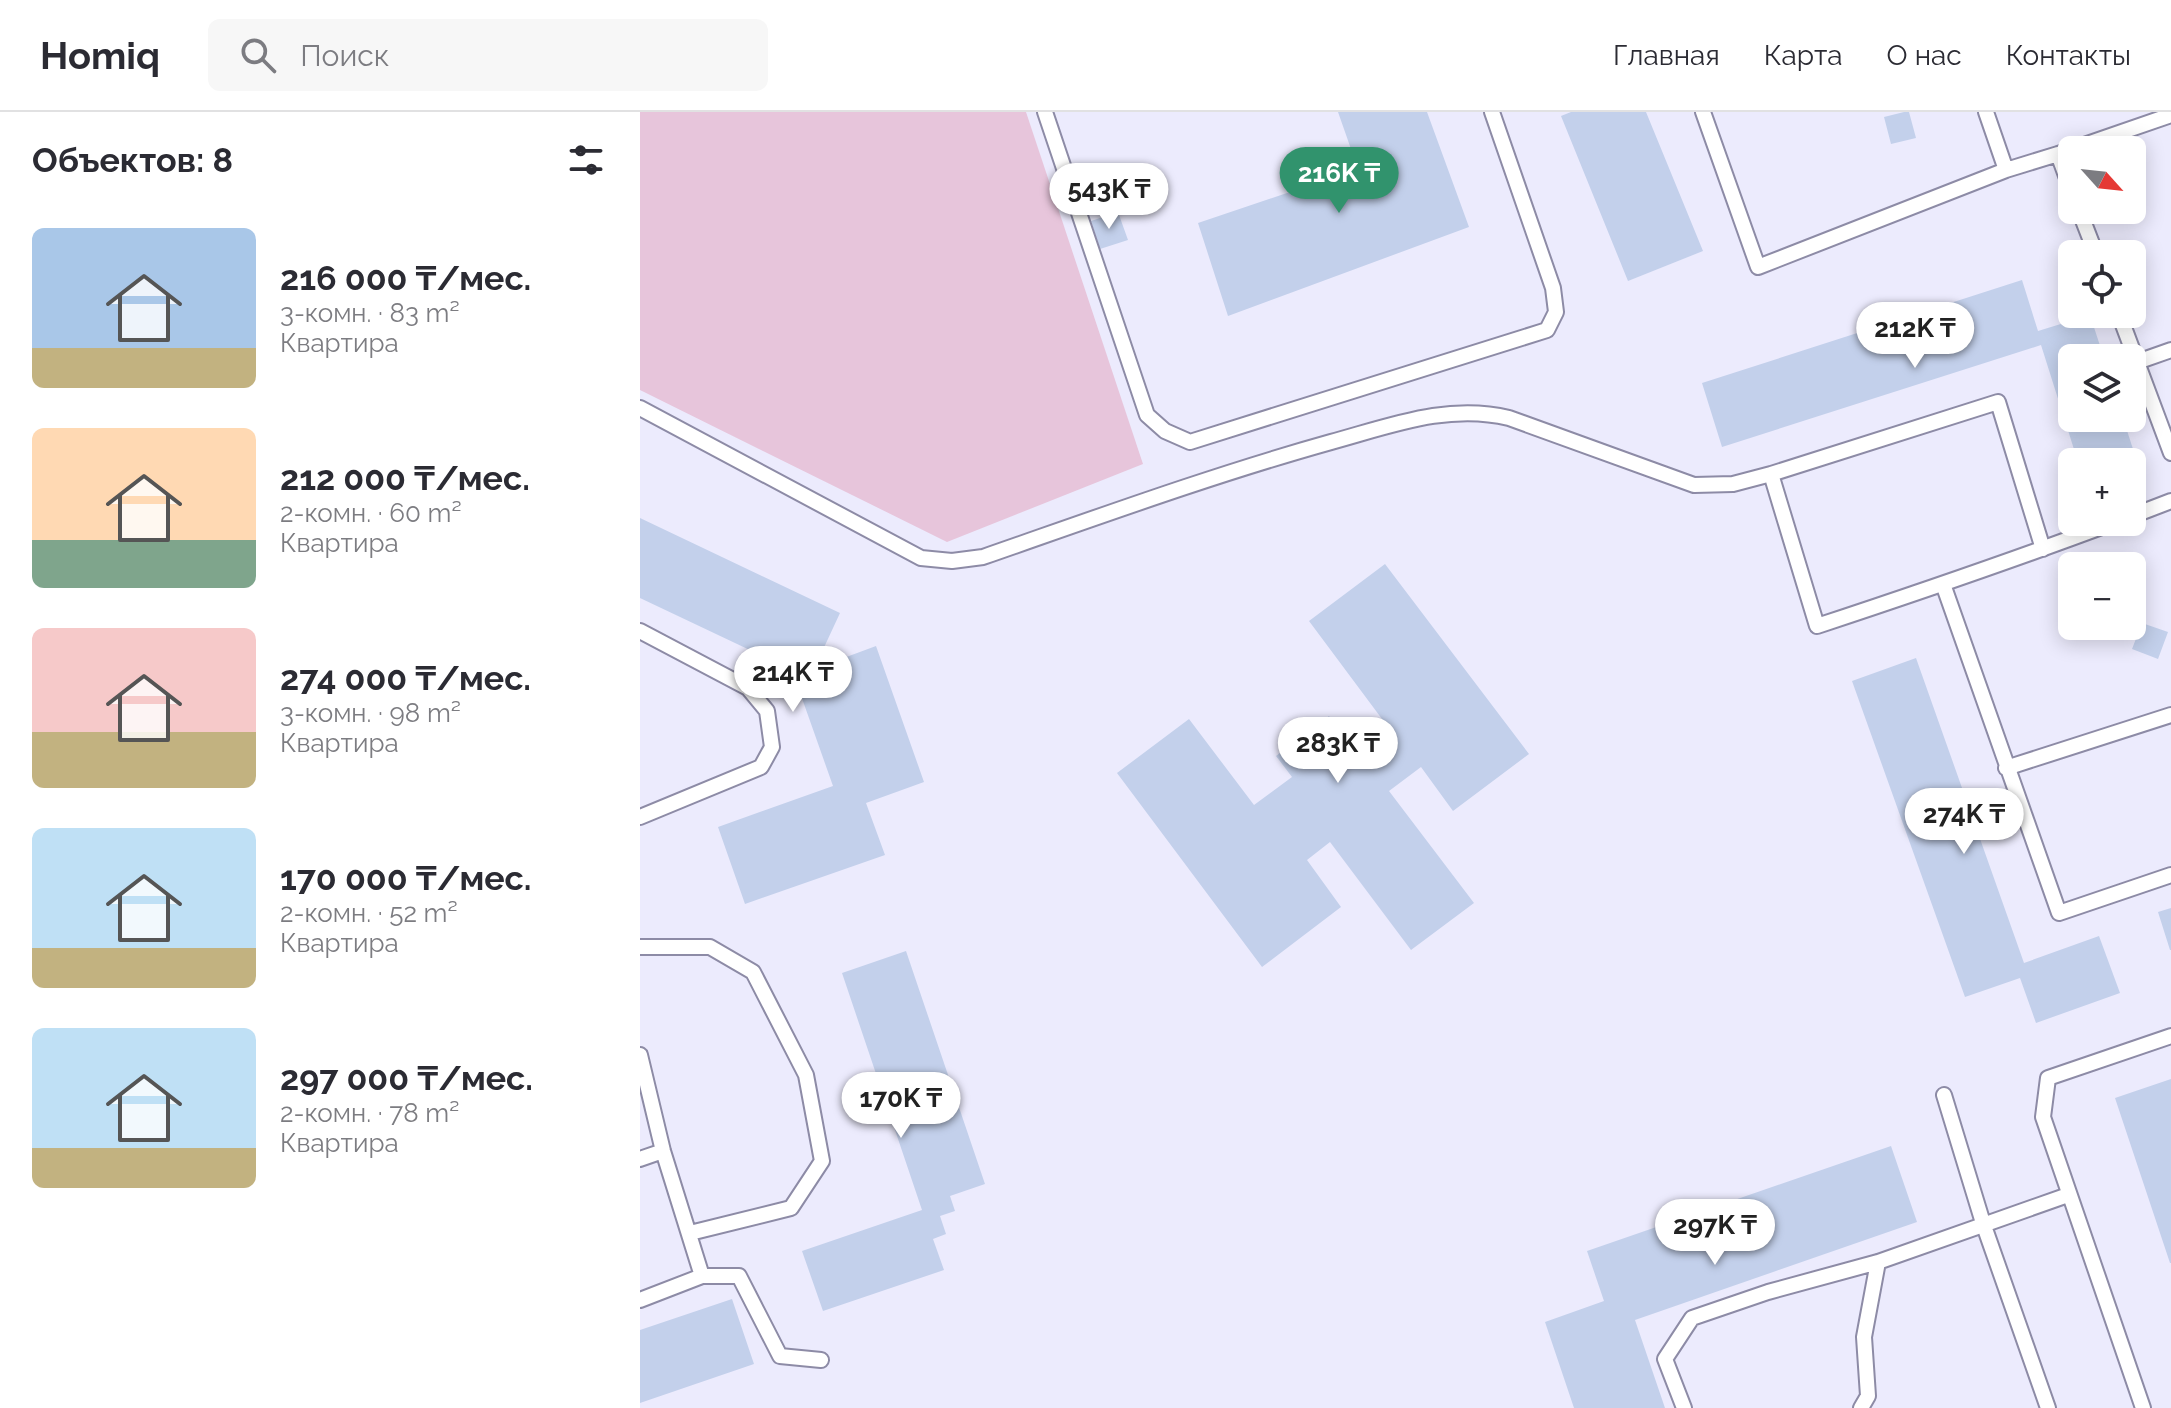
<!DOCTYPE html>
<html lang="ru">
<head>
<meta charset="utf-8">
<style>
	body { margin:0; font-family:Raleway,sans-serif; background:#f7f7f7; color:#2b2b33; height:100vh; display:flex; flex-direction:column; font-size:30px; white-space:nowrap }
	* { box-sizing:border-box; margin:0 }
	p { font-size:26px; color:#7c7c81 }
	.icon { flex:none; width:44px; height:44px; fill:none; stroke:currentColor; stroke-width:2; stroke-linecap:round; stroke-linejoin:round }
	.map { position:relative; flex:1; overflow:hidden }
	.drawer { display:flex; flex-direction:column; background:#fff; width:640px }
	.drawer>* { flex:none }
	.needle { width:52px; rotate:117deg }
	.tools { position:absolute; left:1418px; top:24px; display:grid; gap:16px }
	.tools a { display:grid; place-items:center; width:88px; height:88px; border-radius:12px; background:#fff; box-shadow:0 4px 20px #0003; font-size:40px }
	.price { position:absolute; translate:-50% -68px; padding:0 18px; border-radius:28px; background:#fff; color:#222; font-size:26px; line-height:52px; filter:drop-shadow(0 2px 4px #0008) }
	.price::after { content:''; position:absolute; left:50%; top:48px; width:24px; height:18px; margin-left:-12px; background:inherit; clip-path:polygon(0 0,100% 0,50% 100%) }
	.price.on { background:#31936d; color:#fff }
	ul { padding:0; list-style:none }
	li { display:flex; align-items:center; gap:24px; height:200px; padding:0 32px }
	li span { display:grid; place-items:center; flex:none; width:224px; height:160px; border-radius:12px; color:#555 }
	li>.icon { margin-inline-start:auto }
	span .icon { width:96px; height:96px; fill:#fffc; stroke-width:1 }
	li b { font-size:34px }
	h2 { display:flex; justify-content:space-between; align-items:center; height:96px; padding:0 32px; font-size:34px }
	header { display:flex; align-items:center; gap:48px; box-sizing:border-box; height:112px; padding:0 40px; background:#fff; border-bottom:2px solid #e1e1e2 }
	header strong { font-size:38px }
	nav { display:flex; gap:44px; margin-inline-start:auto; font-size:28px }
	.search { width:560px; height:72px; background:#f7f7f7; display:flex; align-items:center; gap:20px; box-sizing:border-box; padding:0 28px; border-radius:12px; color:#7c7c81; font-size:30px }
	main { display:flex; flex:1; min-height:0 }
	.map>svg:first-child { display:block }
</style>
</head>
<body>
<header>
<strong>Homiq</strong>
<div class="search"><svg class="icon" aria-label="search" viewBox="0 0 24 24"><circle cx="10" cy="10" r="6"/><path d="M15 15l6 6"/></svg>Поиск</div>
<nav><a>Главная</a><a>Карта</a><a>О нас</a><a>Контакты</a></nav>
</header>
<main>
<section class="drawer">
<h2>Объектов: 8<svg class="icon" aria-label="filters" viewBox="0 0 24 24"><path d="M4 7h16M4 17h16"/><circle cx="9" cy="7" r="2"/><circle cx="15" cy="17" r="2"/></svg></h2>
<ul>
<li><span style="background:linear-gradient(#a9c7e8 75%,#c2b280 0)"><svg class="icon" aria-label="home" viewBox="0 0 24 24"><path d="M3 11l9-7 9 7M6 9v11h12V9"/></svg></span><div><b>216 000 ₸/мес.</b><p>3-комн. · 83 m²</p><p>Квартира</p></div></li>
<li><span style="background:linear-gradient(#ffd9b3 70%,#7fa58c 0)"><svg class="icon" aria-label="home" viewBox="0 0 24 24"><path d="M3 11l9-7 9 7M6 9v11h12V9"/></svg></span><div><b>212 000 ₸/мес.</b><p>2-комн. · 60 m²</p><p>Квартира</p></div></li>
<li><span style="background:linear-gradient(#f6c9c9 65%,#c2b280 0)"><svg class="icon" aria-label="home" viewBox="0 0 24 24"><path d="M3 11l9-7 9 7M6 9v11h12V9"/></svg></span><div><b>274 000 ₸/мес.</b><p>3-комн. · 98 m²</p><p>Квартира</p></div></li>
<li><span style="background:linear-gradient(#bfe0f5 75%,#c2b280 0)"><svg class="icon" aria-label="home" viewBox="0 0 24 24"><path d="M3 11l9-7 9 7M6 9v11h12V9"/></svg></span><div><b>170 000 ₸/мес.</b><p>2-комн. · 52 m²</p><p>Квартира</p></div></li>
<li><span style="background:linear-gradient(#bfe0f5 75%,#c2b280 0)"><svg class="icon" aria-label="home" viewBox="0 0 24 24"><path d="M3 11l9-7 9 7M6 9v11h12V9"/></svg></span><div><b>297 000 ₸/мес.</b><p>2-комн. · 78 m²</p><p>Квартира</p></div></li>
</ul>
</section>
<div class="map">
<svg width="1531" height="1296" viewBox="0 0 1531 1296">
	<rect width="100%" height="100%" fill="#ecebfd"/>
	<path fill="#e7c5db" d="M0 0H386L503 352 307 430 0 278Z"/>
	<path fill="#c3d0eb" d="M698 0H787L829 115 588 204 558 111 718 57Z
		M931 0H1006L1063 139 988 169 921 4Z
		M1264 0H1269L1276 26 1251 32 1244 5Z
		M478 100 488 128 460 137 451 109Z
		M1382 168 1398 219 1450 203 1464 246H1432V306H1483L1501 362 1492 365V350H1438L1401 233 1082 335 1062 271Z
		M0 406 200 501 174 557 236 534 284 670 226 691 245 743 105 792 78 715 193 674 152 558 0 486Z
		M745 452 889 642 813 699 781 655 749 679 834 791 771 838 690 730 667 748 701 795 622 855 477 661 549 607 614 693 652 665 636 644 689 604 709 632 742 607 669 509Z
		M1502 511 1528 520 1518 547 1492 537Z
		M1276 546 1384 851 1459 824 1480 881 1396 911 1380 866 1325 885 1212 569Z
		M1531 796V838H1530L1518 800Z
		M266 839 345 1072 310 1084 315 1099 300 1104 306 1122 293 1127 304 1158 183 1199 162 1139 282 1098 202 861Z
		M1531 967V1151H1530L1475 986Z
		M1251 1034 1277 1110 995 1208 1025 1296H934L905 1210 964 1189 947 1139Z
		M92 1187 114 1252 0 1291V1218Z"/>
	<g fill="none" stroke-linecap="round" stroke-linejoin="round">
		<defs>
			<path id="lane" d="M405 0 507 303 525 319 550 330 907 218 916 200 913 176 852 0
				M1063 0 1118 155 1366 58
				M1346 0 1366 58 1418 42 1432 80
				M1418 42 1531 3
				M1439 98 1456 142
				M1479 202 1531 341
				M1497 250 1531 238
				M0 296 281 446 312 449 343 445C458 405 573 363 691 330 750 314 808 291 869 306L1054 373 1093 372 1131 362
				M1492 404 1531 389
				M1403 437 1358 290 1131 362 1177 514C1277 481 1376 447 1475 410
				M1303 472 1419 801 1531 763
				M0 519 108 576 127 599 132 635 121 655 0 705
				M1366 656 1531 603
				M0 835H70L113 860 166 963 182 1049 151 1096 50 1121
				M0 943 23 1039 62 1164
				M1304 983 1343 1111 1408 1296
				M0 1047 23 1039
				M0 1188 62 1164H99L140 1244 181 1248
				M1044 1296 1025 1247 1052 1206 1128 1180 1238 1150 1428 1083
				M1221 1296 1228 1284 1224 1225 1238 1150
				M1503 1296 1403 1005 1408 966 1531 924"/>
		</defs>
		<use href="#lane" stroke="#8d8ba6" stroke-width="18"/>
		<use href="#lane" stroke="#fff" stroke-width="14"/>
	</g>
</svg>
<div class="tools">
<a><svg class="needle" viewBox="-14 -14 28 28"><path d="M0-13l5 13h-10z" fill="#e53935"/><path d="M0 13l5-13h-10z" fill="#7c7c81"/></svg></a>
<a><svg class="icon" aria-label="locate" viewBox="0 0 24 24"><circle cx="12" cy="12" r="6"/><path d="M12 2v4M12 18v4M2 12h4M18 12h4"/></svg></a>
<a><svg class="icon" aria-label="layers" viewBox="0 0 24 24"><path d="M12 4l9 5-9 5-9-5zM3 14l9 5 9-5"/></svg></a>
<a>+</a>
<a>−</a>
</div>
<b class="price on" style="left:699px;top:103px">216K ₸</b>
<b class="price" style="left:469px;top:119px">543K ₸</b>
<b class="price" style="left:1275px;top:258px">212K ₸</b>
<b class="price" style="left:153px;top:602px">214K ₸</b>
<b class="price" style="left:698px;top:673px">283K ₸</b>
<b class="price" style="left:1324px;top:744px">274K ₸</b>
<b class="price" style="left:261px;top:1028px">170K ₸</b>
<b class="price" style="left:1075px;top:1155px">297K ₸</b>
</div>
</main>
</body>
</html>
